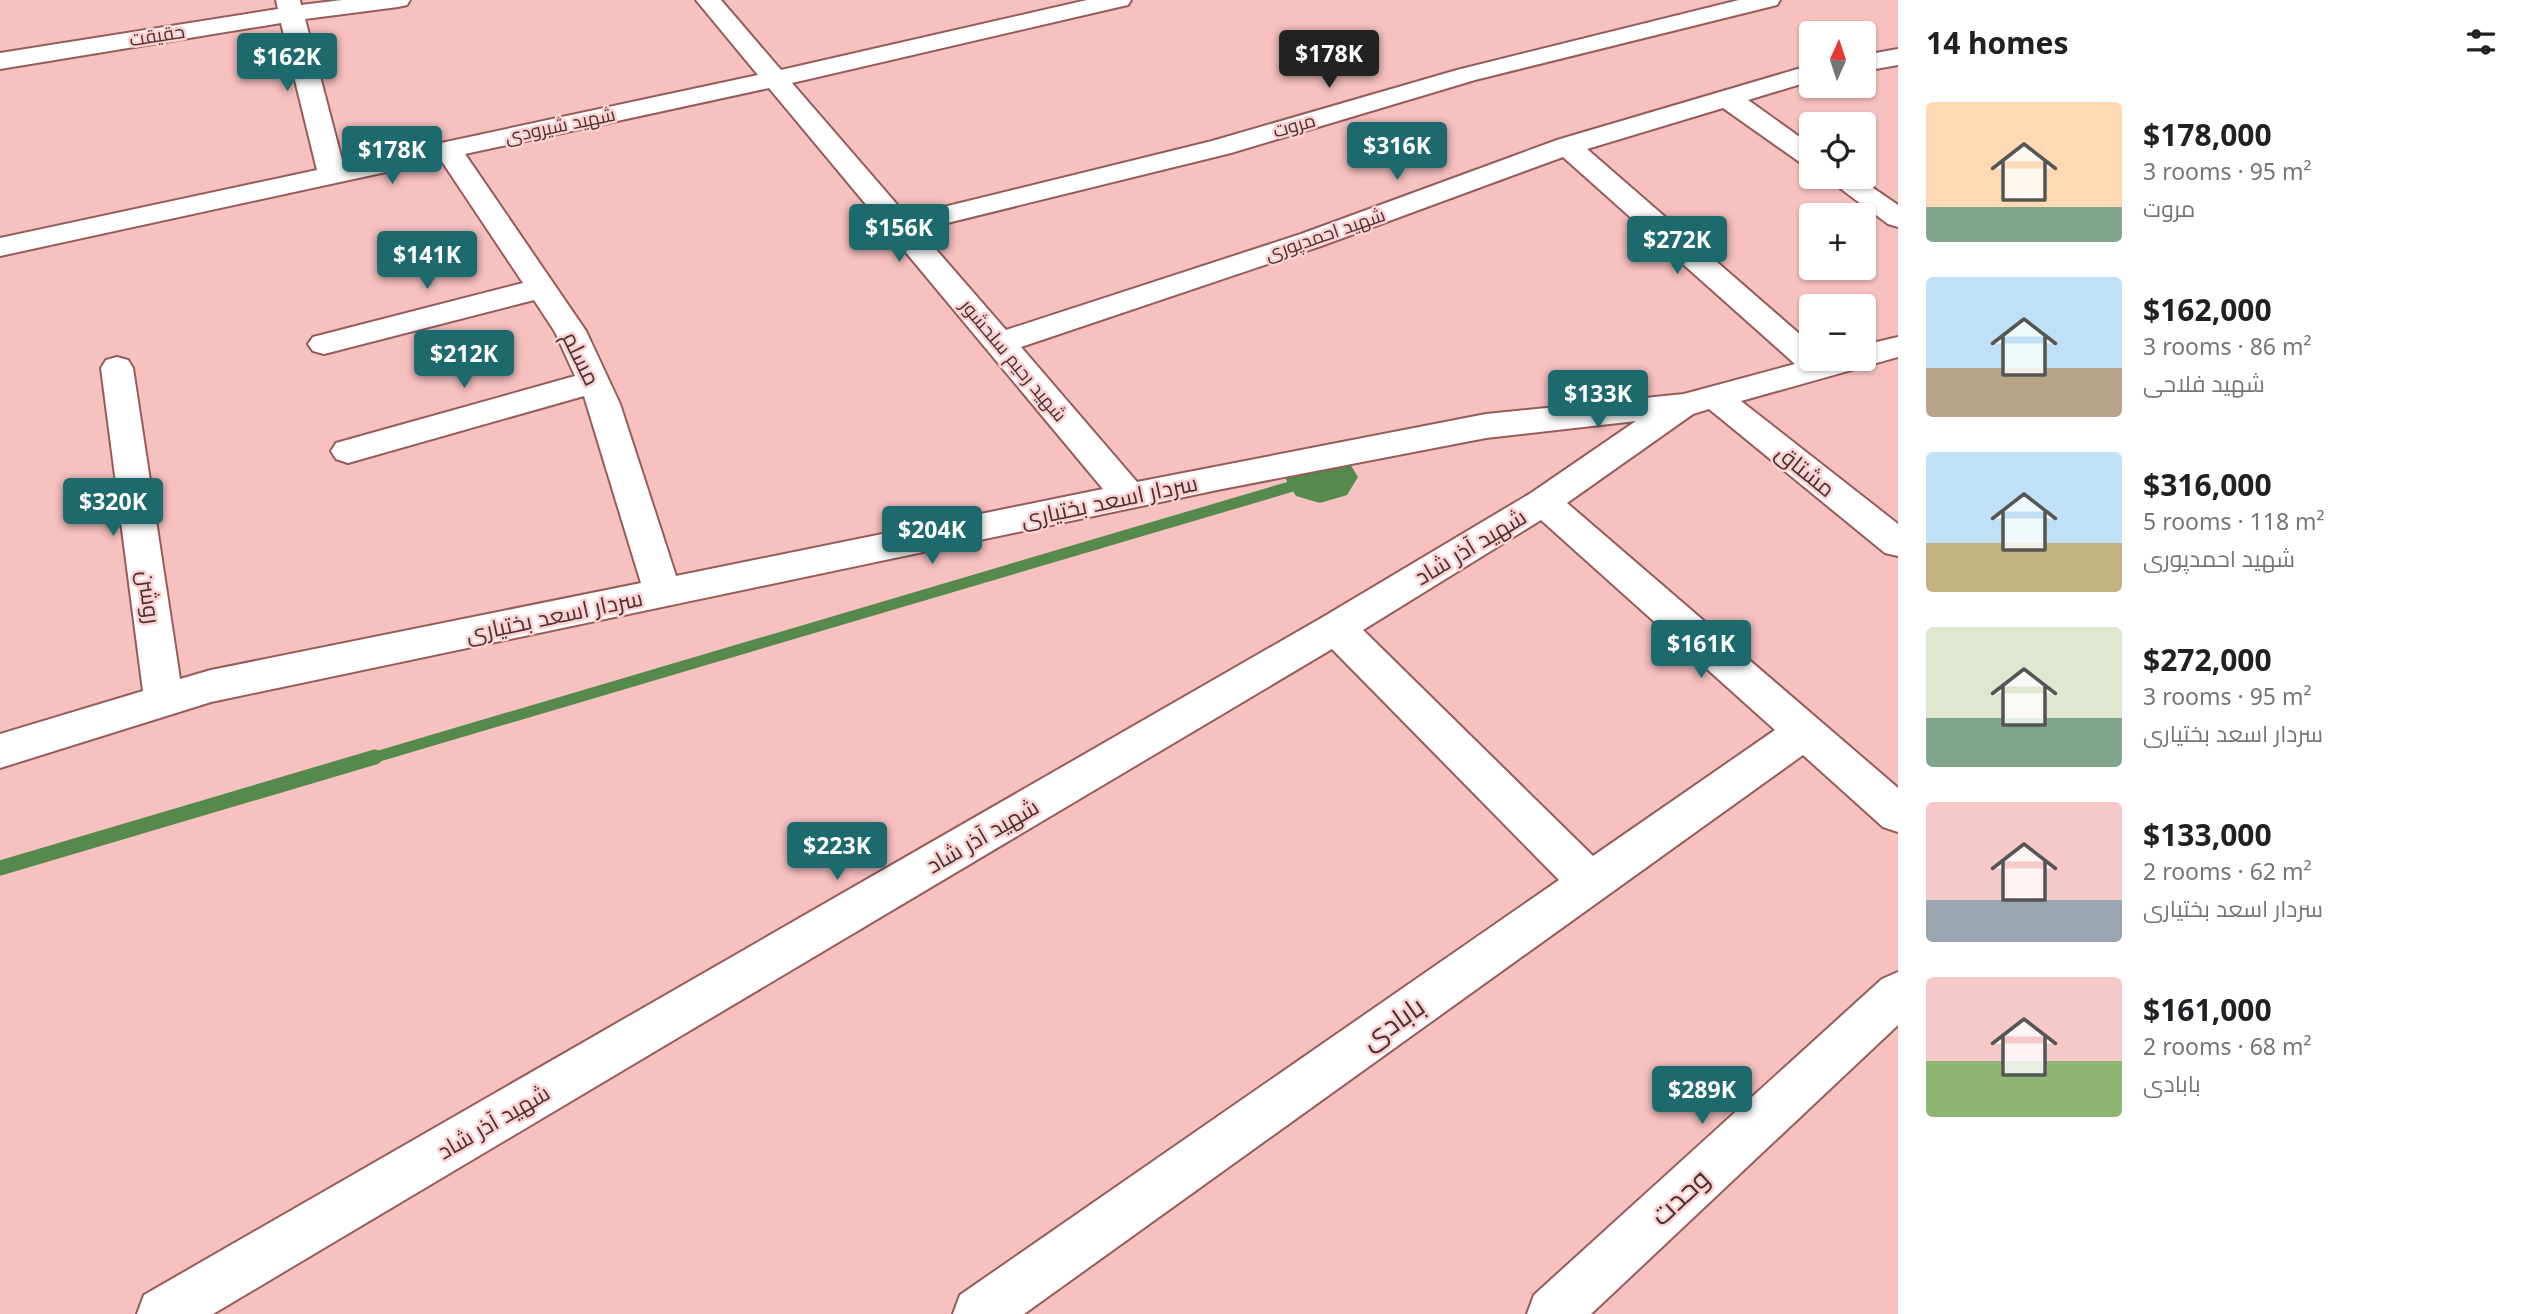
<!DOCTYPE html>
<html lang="en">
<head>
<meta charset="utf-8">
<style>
	body { margin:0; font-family:"Noto Sans",Cairo,sans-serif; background:#f6f6f6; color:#202124; height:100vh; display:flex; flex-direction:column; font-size:26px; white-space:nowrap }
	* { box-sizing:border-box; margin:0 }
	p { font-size:23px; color:#757577 }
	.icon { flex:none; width:38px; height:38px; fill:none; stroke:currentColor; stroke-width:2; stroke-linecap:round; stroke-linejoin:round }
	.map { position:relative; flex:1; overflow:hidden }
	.details { display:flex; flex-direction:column; background:#fff; width:630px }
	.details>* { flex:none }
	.needle { width:46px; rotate:3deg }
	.tools { position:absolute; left:1799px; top:21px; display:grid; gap:14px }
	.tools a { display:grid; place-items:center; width:77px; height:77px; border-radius:7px; background:#fff; box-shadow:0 2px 5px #0004; font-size:35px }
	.price { position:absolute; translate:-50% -60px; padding:0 16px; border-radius:7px; background:#1d6a6e; color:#fff; font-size:23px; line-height:46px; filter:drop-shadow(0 2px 4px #0008) }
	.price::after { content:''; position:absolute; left:50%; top:42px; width:21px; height:16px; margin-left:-10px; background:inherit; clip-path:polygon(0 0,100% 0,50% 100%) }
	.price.active { background:#222; color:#fff }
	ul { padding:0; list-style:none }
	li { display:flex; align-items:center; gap:21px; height:175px; padding:0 28px }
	li span { display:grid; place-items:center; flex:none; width:196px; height:140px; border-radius:7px; color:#555 }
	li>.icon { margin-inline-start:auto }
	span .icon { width:84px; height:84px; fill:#fffc; stroke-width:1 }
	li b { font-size:30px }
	h2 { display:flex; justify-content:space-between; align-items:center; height:84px; padding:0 28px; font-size:30px }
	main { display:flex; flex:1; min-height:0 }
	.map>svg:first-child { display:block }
</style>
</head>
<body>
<main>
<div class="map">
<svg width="1898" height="1314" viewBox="0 0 1898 1314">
	<rect width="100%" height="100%" fill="#f7c1c0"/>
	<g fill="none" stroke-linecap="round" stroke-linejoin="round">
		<path stroke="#568a4c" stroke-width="11" d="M369 759 1320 478"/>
		<path stroke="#568a4c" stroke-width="15" d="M0 868 375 757"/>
		<path fill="#568a4c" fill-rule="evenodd" d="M1323 452 1347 459 1358 477 1347 495 1320 503 1296 496 1285 478 1296 460Z"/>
		<defs>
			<path id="minor" d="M276 0H300L301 5 342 0H410L407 5 398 7 305 19 343 164 758 75 696 0H721L781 70 1087 0H1131L1128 5 1119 7 792 83 907 216 1212 141 1457 70 1739 0H1780L1777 5 1475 80 1231 153 919 230 1006 330 1301 234 1557 140 1811 65V81L1748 100 1811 145V165L1801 163 1723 108 1587 149 1811 344V359H1864V345L1898 337V357L1741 401 1898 524V556L1885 553 1709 409 1693 414 1567 503 1898 788V832L1883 827 1803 755 1024 1314H953L960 1295 1559 880 1332 649 213 1314H137L144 1295 1323 617 1531 493 1636 421 1486 438 1222 489 211 702 0 768V734L143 691 101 368 106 360 117 357 128 360 133 368 180 679 211 670 641 583 584 396 348 463 336 459 331 451 336 443 575 376 555 332 534 300 324 354 313 351 308 344 313 337 523 283 441 160 0 256V238L317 170 281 23 0 69V53L278 9ZM769 88 1103 489 676 576 620 404 586 331 465 154ZM1563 157 1795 364 1684 394 1486 414 1137 482 1021 347 1321 246ZM1541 520 1775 730 1593 856 1363 630Z
				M1898 49V65L1864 71V55Z
				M1825 177H1857L1898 205V227L1888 224Z
				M1898 972V1025L1591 1314H1527L1534 1295 1882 979Z"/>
		</defs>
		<use href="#minor" stroke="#965c5b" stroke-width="4"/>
		<use href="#minor" fill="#fff" fill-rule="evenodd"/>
	</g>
	<g text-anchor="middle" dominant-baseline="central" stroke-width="5" stroke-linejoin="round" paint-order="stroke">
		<g font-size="19" fill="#4d3232" stroke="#fbd2d1">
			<text transform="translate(157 35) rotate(-9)">حقیقت</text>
			<text transform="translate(560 125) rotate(-12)">شهید شیرودی</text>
			<text transform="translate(1294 125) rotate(-16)">مروت</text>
			<text transform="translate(1325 234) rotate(-19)">شهید احمدپوری</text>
			<text transform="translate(1014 360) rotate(50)">شهید رحیم سلحشور</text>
		</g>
		<g font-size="23" fill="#4d3232" stroke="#fbd2d1">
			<text transform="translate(582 358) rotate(64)">مسلم</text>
			<text transform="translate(1806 470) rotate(39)">مشتاق</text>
			<text transform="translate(1109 500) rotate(-12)">سردار اسعد بختیاری</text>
			<text transform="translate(1470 546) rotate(-31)">شهید آذر شاد</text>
			<text transform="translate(150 597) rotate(82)">روشن</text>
			<text transform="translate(554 615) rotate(-12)">سردار اسعد بختیاری</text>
			<text transform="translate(982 835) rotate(-30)">شهید آذر شاد</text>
			<text transform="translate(493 1121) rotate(-30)">شهید آذر شاد</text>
		</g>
		<g font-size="28" fill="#4d3232" stroke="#fbd2d1">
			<text transform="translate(1392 1022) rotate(-35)">بابادی</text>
			<text transform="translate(1679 1196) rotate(-43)">وحدت</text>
		</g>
	</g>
</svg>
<div class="tools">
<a><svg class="needle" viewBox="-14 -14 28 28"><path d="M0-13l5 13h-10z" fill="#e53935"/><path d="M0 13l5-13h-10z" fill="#757577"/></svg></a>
<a><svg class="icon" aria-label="locate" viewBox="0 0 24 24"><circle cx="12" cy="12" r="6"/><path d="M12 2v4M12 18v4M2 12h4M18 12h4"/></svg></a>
<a>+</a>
<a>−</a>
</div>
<b class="price active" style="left:1329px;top:90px">$178K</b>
<b class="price" style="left:287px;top:93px">$162K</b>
<b class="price" style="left:1397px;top:182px">$316K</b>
<b class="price" style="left:392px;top:186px">$178K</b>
<b class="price" style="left:899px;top:264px">$156K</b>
<b class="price" style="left:1677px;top:276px">$272K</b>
<b class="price" style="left:427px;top:291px">$141K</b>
<b class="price" style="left:464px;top:390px">$212K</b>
<b class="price" style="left:1598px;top:430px">$133K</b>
<b class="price" style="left:113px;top:538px">$320K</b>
<b class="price" style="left:932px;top:566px">$204K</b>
<b class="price" style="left:1701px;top:680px">$161K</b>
<b class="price" style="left:837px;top:882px">$223K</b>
<b class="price" style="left:1702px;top:1126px">$289K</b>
</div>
<section class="details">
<h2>14 homes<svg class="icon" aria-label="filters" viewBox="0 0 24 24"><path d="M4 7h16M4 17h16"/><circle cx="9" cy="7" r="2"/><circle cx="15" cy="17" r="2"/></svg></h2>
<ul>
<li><span style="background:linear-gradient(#ffd9b3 75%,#7fa58c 0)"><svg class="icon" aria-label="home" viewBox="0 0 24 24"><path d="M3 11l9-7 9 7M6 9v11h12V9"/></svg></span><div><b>$178,000</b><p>3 rooms · 95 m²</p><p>مروت</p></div></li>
<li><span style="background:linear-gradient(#bfe0f5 65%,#b9a48a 0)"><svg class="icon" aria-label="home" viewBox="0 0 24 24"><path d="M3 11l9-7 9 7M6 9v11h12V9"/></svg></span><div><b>$162,000</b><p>3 rooms · 86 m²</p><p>شهید فلاحی</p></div></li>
<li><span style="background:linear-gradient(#bfe0f5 65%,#c2b280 0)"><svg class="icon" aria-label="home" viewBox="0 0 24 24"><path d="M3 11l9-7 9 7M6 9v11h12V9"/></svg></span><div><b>$316,000</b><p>5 rooms · 118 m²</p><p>شهید احمدپوری</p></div></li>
<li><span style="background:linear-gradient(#dfe7d0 65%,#7fa58c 0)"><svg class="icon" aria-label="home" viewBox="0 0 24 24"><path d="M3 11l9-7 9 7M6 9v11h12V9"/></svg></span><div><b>$272,000</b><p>3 rooms · 95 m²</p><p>سردار اسعد بختیاری</p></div></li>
<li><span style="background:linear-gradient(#f6c9c9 70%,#9aa5b1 0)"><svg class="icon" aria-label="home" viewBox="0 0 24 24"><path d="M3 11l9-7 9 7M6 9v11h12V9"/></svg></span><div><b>$133,000</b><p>2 rooms · 62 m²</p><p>سردار اسعد بختیاری</p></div></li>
<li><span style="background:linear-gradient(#f6c9c9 60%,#8fb573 0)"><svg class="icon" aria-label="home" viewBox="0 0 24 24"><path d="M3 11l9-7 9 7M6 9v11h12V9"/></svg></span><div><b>$161,000</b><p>2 rooms · 68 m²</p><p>بابادی</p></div></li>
</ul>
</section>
</main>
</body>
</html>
